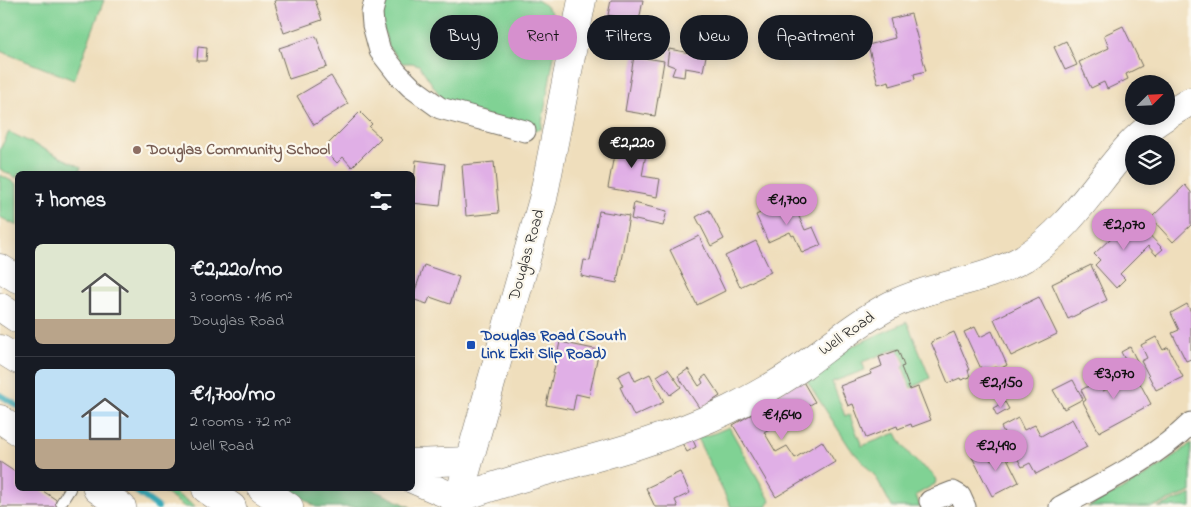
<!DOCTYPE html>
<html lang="en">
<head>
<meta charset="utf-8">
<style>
	body { margin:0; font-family:"Indie Flower",sans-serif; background:#20242c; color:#f1f3f6; height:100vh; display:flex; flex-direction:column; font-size:19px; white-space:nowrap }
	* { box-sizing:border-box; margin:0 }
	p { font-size:16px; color:#9ea1a6 }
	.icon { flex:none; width:28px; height:28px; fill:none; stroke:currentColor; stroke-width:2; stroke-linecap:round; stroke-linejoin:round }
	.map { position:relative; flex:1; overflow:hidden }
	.drawer { position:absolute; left:15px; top:171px; width:400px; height:320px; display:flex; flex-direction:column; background:#171b24; border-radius:8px; box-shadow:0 2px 12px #0003 }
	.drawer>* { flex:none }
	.hud { position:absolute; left:430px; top:15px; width:475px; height:45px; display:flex; gap:10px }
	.needle { width:32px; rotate:66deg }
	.controls { position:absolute; left:1125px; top:75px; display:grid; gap:10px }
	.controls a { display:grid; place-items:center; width:50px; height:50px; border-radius:50%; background:#171b24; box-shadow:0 2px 12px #0003; font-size:25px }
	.price { position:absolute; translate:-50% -42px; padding:0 11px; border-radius:18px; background:#d690ce; color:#111; font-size:16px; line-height:32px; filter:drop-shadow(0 1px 2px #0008) }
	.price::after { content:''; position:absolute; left:50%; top:30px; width:15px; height:11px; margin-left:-8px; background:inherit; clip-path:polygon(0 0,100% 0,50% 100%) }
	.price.selected { background:#222; color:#fff }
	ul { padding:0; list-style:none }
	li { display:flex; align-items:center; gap:15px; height:125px; padding:0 20px }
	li+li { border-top:1px solid #363941 }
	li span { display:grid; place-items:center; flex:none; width:140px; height:100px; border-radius:8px; color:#555 }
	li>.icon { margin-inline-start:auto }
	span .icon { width:60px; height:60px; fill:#fffc; stroke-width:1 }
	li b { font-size:21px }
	h2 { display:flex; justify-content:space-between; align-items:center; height:60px; padding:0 20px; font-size:21px }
	.tag { padding:0 18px; border-radius:22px; background:#171b24; box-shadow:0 2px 12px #0003; font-size:18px; line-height:45px }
	.tag.selected { background:#d690ce; color:#111 }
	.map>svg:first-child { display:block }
</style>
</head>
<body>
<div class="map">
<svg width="1191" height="507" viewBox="0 0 1191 507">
	<rect width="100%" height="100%" fill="#fbf7ec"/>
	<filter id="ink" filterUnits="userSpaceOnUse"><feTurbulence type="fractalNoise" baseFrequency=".02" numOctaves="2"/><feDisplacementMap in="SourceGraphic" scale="10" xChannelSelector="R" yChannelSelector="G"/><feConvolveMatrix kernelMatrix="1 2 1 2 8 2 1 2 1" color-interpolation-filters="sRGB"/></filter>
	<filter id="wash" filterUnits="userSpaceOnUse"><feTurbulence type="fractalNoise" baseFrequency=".0096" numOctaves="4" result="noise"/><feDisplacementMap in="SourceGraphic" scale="20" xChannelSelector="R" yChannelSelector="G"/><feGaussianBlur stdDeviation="1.12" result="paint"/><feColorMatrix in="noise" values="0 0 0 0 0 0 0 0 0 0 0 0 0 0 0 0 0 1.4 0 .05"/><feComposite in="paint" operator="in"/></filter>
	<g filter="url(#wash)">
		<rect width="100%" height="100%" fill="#efdebc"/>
		<path fill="#80d294" stroke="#567e60" d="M0 0H104L74 80 0 51Z
			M387 0H537C549 7 554 15 559 27L541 129 531 131 443 100 419 65 412 63H402L389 47 381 21Z
			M9 132 81 167 78 174H18L17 178 0 169V149Z
			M0 175 17 184V226L0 217Z
			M907 322 930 378 911 388 903 367 906 365 898 348 862 362 865 370 832 382 845 416 849 414 862 446 896 433C902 445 908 454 918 463 925 469 932 471 936 480L935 484 916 495 920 507H892L876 477 850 448 807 381 841 351Z
			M729 427 770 500 766 507H731L697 438 715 433Z
			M1191 443V492L1152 507H1088C1124 489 1161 469 1191 443Z
			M159 489H169L196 507H185Z
			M1191 494V507H1158L1190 495Z"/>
		<path fill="#68b47e" stroke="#4a7054" d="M290 489H372L411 507H316Z"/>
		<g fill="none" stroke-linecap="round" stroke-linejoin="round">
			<path stroke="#3cacb9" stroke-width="6" d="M0 395 18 406
				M133 489 158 507"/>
		</g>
		<g id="blocks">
			<path fill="#e0afe6" d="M278 0H315L322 20 284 33 274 1Z
				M611 0H643L639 21 608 15Z
				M911 14 926 71 914 74 915 79 890 86 889 81 878 84 868 45 895 38 890 19Z
				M607 19 622 22 620 32 605 28Z
				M1123 26 1142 66 1126 74 1128 79 1107 89 1104 82 1091 88 1079 62 1109 48 1104 35Z
				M316 36 327 67 289 79 279 48Z
				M1066 41 1077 65 1065 70 1054 47Z
				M198 47 207 48 206 61H197Z
				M669 49 706 56 703 71 685 68 684 77 672 75 675 67 667 64Z
				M634 56 664 61 655 116 625 111Z
				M331 76 348 104 314 125 297 96Z
				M360 112 372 124 369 127 381 138 352 167 343 157 337 163 323 149Z
				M617 138 648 143 642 176 660 179 657 197 608 188Z
				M416 160 445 164 440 206 412 203Z
				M494 162 499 213 466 216 462 165Z
				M1185 185 1191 192V225L1173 242 1151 218Z
				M791 199 805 230 813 227 821 245 802 253 794 235 792 236 790 232 768 242 756 215Z
				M634 203 667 211 663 226 631 219Z
				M709 210 724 239 711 246 696 217Z
				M599 211 629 216 617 283 581 276 584 260 590 261Z
				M1135 220 1163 249 1156 255 1148 246 1120 274 1125 279 1116 288 1095 265 1100 260 1094 254 1128 222 1130 225Z
				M699 236 725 291 697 305 670 250Z
				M756 241 771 272 740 287 725 256Z
				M424 265 459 277 450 304 430 297 427 304 412 299Z
				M1091 265 1107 300 1068 319 1052 284Z
				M1039 297 1057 334 1011 356 994 319Z
				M1187 304 1191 312V359L1186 361 1172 333 1179 330 1171 313Z
				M975 327 980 337 992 331 1007 365 998 370 996 367 983 373 964 332Z
				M954 332 970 370H968L970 377 961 380 960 378 948 383 931 342Z
				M1156 337 1163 350 1168 347 1183 377 1156 390 1141 361 1147 358 1141 345Z
				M560 342 599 350 589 397 576 394 573 410 546 405Z
				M1130 347 1141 369 1132 373 1121 352Z
				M898 350 904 366 901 367 910 390 918 387 931 420 912 427 911 424 898 429 897 426 866 438 853 404 848 406 840 386 871 374 870 371 882 366 879 357Z
				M668 369 681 387 670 395 657 376Z
				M688 369 699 386 703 383 701 379 706 375 720 396 700 409 678 376Z
				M630 370 635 381 650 374 664 402 634 416 620 387 623 386 618 376Z
				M1113 372 1119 374 1122 381 1135 374 1151 404 1099 432 1083 402 1086 400 1081 390 1098 381 1103 391 1109 388 1105 381 1107 375Z
				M802 380 815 402 764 432 776 452 787 446 795 458 822 441 835 462 776 497 733 425 752 414 750 411Z
				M1073 380 1083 399 1064 409 1053 390Z
				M1005 402 1009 409 997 416 993 408Z
				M1018 418 1024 430 1035 425 1041 436 1072 419 1087 447 1036 474 1030 463 1022 467 1001 427Z
				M692 438 696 447 687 452 682 443Z
				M985 450 991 461 1005 454 1019 482 992 496 972 457Z
				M0 462 18 474V489H40L67 507H0Z
				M680 472 690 493 675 500 678 507H655L646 488Z"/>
		</g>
	</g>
	<g filter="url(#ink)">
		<use href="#blocks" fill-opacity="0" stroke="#706a5e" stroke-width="1"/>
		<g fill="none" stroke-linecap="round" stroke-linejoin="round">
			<defs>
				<path id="lane" d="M61 503 70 489"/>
				<path id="street" d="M375 0 372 13 373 25 380 51 397 73 411 87 440 108 525 131
					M930 501 953 492 960 496 965 507
					M1060 507C1105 482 1154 459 1191 423"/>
				<path id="secondary" d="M0 419 18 431
					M97 489 122 507
					M458 499C517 476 579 464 638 445 669 435 701 423 730 409 754 397 778 384 800 368 830 346 858 322 891 305 934 284 983 282 1024 258 1069 230 1095 184 1129 146 1146 127 1169 114 1191 101
					M456 507 543 199 582 0"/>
				<path id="highway" d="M0 268 18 279
					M0 307 18 319
					M0 349 18 360
					M412 463 468 461
					M412 479 458 499
					M206 489 232 507
					M262 489 289 507"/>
			</defs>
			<use href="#lane" stroke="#706a5e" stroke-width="12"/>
			<use href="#street" stroke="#706a5e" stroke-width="23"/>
			<use href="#secondary" stroke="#706a5e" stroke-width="29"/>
			<use href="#highway" stroke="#706a5e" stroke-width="29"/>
			<use href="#lane" stroke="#fff" stroke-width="10"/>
			<use href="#street" stroke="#fff" stroke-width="21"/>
			<use href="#secondary" stroke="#fff" stroke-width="28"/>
			<use href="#highway" stroke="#fff" stroke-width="28"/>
		</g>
	</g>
	<circle fill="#8d6e63" stroke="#fbf7ec" stroke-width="2" cx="137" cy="150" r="5"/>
	<rect fill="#1a4fb4" stroke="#fbf7ec" stroke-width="2" x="466" y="340" width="10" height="10" rx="2.5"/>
	<g text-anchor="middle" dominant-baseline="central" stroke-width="4.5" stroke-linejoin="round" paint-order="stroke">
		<g font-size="16" font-weight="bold" fill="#785e54" stroke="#fbf7ec" text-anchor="start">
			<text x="147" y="150">Douglas Community School</text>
		</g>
		<g font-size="16" fill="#2b2b2b" stroke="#fbf7ec">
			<text transform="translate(527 255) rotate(-74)">Douglas Road</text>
			<text transform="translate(847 334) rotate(-35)">Well Road</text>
		</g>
		<g font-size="16" font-weight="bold" fill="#164399" stroke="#fbf7ec" text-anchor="start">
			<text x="481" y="336">Douglas Road (South<tspan x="481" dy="18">Link Exit Slip Road)</tspan></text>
		</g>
	</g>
</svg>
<div class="controls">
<a><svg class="needle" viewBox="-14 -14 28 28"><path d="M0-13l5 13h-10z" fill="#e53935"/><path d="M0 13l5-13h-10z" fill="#9ea1a6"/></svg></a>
<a><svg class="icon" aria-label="layers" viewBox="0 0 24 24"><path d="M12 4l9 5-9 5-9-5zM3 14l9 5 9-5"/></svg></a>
</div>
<b class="price selected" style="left:632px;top:169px">€2,220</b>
<b class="price" style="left:787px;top:226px">€1,700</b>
<b class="price" style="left:1124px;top:251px">€2,070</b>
<b class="price" style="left:1114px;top:400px">€3,070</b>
<b class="price" style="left:1001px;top:409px">€2,150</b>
<b class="price" style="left:782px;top:441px">€1,640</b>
<b class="price" style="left:996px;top:472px">€2,490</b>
<div class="hud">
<a class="tag">Buy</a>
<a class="tag selected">Rent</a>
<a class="tag">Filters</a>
<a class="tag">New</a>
<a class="tag">Apartment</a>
</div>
<section class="drawer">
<h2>7 homes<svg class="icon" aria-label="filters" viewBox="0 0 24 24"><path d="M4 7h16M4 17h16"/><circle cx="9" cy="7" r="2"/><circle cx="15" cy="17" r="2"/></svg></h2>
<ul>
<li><span style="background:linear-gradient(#dfe7d0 75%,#b9a48a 0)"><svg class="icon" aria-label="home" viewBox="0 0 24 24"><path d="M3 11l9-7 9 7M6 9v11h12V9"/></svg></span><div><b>€2,220/mo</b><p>3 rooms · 116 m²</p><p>Douglas Road</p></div></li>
<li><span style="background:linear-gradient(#bfe0f5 70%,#b9a48a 0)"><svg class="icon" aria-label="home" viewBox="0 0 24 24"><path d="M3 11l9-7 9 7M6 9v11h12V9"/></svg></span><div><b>€1,700/mo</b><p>2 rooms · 72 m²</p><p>Well Road</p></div></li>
</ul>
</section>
</div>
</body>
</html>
